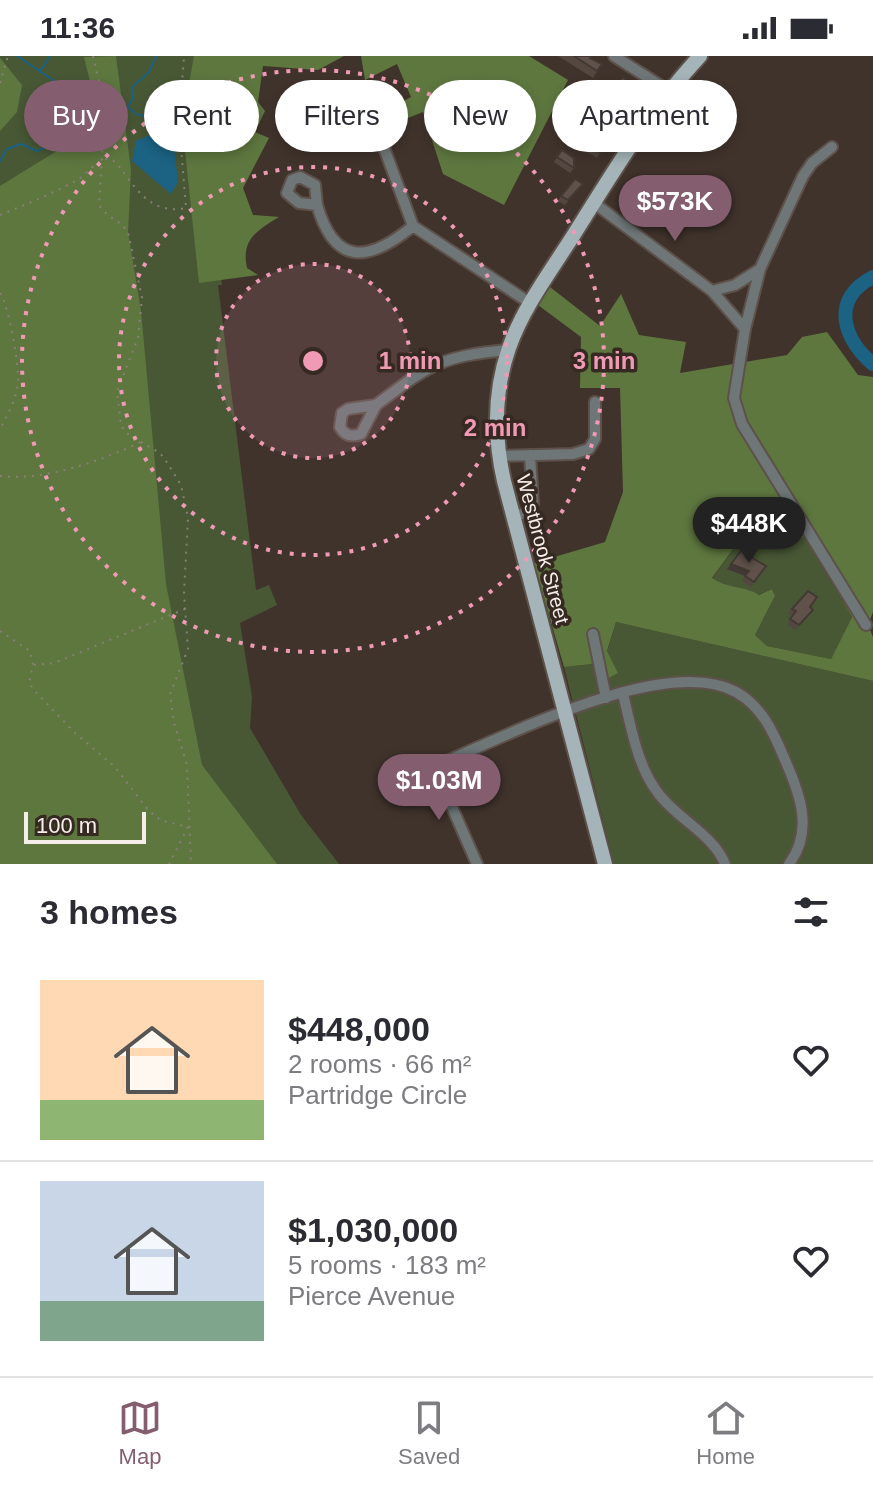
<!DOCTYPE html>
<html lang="en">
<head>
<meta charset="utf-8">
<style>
	body { margin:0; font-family:Arial,sans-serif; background:#f7f7f7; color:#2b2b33; height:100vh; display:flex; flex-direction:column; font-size:30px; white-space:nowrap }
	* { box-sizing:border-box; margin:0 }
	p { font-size:26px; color:#7c7c81 }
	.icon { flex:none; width:44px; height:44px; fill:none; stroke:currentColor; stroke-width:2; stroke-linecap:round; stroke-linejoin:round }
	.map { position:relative; height:808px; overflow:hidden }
	.sheet { display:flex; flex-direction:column; background:#fff; flex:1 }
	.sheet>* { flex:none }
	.guide { position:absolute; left:24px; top:24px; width:826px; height:72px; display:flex; gap:16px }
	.scale { position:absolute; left:24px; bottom:20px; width:122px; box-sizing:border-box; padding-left:8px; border:4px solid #f6eee9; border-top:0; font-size:22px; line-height:28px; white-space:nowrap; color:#f6eee9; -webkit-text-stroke:6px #352922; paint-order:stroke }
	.price { position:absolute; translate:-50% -68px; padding:0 18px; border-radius:28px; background:#845d6e; color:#fff; font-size:26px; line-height:52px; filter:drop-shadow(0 2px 4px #0008) }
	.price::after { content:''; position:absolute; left:50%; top:48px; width:24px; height:18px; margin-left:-12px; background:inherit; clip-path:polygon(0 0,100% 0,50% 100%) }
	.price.selected { background:#222; color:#fff }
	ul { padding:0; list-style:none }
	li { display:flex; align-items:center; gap:24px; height:200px; padding:0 40px }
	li+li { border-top:2px solid #e1e1e2 }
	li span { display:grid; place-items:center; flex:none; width:224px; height:160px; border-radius:0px; color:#555 }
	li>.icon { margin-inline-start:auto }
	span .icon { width:96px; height:96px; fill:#fffc; stroke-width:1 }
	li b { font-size:34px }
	h2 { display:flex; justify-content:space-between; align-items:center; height:96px; padding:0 40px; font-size:34px }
	.tag { padding:0 28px; border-radius:36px; background:#fff; box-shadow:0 4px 12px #0003; font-size:28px; line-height:72px }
	.tag.selected { background:#845d6e; color:#fff }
	.status { display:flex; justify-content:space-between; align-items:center; height:56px; padding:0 40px; background:#fff; direction:ltr }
	.status svg { height:22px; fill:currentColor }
	.tab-bar { display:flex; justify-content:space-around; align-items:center; height:112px; border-top:2px solid #e1e1e2; background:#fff; font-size:22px; color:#7c7c81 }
	.tab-bar a { display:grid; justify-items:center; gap:4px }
	.tab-bar .selected { color:#845d6e }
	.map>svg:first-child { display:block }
</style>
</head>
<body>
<div class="status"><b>11:36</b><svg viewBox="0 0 49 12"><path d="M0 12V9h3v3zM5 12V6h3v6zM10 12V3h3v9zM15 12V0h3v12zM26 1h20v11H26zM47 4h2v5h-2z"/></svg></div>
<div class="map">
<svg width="873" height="808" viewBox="0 0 873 808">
	<rect width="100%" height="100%" fill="#40332c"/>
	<path fill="#485835" d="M0 0H203L197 45 222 229H218L256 534 269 529 277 549 240 567 252 641 250 672 301 759 339 808H0Z
		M804 480 852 561 831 603 767 590 755 579 775 540 772 533 758 539C744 529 728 533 712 523L739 485 791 487Z
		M616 566 873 625V808H614L564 611 593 608 618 617 607 596Z"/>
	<path fill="#5e773f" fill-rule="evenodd" d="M116 0 131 114 128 176 141 255 166 528 202 709 277 808H0V130L86 77 97 53 84 1Z
		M194 0H344L318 14 263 10 258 46 265 55 255 76 269 82 243 132 253 159 279 161C256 175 241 184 247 212L258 219 199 227 182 66Z
		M361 0H529L568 24 504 149 443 118 423 56 403 64 398 48 411 41 397 8 365 24Z
		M0 2 22 29 17 56 0 75Z
		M550 231 600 270 621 238 639 279 686 286 680 317 787 299 802 281 827 276 858 319 873 321V556L868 569 873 581V625L616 566 607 595 618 617 603 625 593 608 564 611 534 507 605 486 623 436 620 332H580L581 281 538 249ZM805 480 852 561 831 603 767 590 755 579 775 540 772 533 759 539C744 529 728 533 712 522L739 485 791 487Z"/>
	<path fill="#1c6283" d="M163 70 172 74 178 126 171 138 132 105 136 85 152 78 163 82Z"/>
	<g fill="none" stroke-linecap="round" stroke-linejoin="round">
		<path stroke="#1c6283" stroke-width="2" d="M156 0 149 16 132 31 133 43 127 51 138 59 170 62 172 74
			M41 14 50 0
			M172 63 180 59 184 62V74L194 88
			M0 105 7 93 21 88 37 95 57 86 65 60 56 54 74 48 73 42 66 38 68 34 17 0"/>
		<path stroke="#1c6283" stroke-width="14" d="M873 221C830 243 843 283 873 308"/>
		<defs>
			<path id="minor" d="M614 0 669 35
				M346 35C363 36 368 48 373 62L354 61 339 53 340 40Z
				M373 62 413 170 530 247
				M832 91 812 107 803 120 760 213 745 273 734 342 742 368 866 569
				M300 121 315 129 317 149 299 147 287 137 292 124Z
				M594 147 712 235 735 229 760 213
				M317 149C335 211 369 206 413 170
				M712 235 745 273
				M376 349C429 309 441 300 508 294
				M376 349 361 378C352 381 345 380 340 371L342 357 348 353Z
				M499 400 573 398 589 393 595 383V346
				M513 460 526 457 533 448 530 399
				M593 578 606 642
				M623 638C631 670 637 710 658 737 677 763 713 778 725 808
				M434 710 477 808
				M400 725C477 696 659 594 736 636 763 651 774 678 785 704 800 738 814 775 789 808"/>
			<path id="major" d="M605 808 504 425C494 381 494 335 509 292 523 252 550 216 573 180 612 118 650 54 700 0"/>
		</defs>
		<use href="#minor" stroke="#5d514a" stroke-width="14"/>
		<use href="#major" stroke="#5d514a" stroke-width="18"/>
		<path stroke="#897e78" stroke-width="2" stroke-dasharray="2 6" stroke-linecap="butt" d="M93 0 105 51 99 149C107 162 120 164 128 176L142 242 138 282 117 335 121 370 129 379 160 397 166 405 181 429 188 462 184 537 188 593 170 638 174 667 187 709 191 808
			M0 27 8 0
			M0 159C27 148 54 137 79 123 88 117 98 102 109 103 125 105 138 162 186 152L179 67 184 0
			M0 237C9 251 19 308 18 325 17 342 8 358 0 373
			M0 420C46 425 100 405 141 386
			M0 575 30 595 33 609 29 627 34 634 74 676 115 711 148 754 160 764 188 771 169 808
			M34 609 54 607 185 553"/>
		<use href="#minor" stroke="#6e7678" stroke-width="10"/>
		<use href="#major" stroke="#a4b4b8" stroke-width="14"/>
	</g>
	<path fill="#534740" d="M558 0H591L590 2 602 8 593 22Z
		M623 21 638 36 625 50 619 46 625 38 615 33Z
		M600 79 608 84 597 102 587 96Z
		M562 94 574 112 570 117 554 106Z
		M583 128 565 149 558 145 561 140Z
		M749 500 766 510 751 531 742 525 745 520 727 513Z
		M810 551 813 554 795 574 787 568 792 560 788 557 792 553Z"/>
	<path fill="#433934" d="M731 508 749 515 745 520 727 513Z"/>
	<path fill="#60524a" stroke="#433934" stroke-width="2" d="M574 0H591L590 2 602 8 597 15Z
		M623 21 631 31 633 27 641 32 629 45 622 41 629 34 618 28Z
		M600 79 608 84 601 97 590 91Z
		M562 94 574 102V112L557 101Z
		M575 123 583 128 568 144 561 140Z
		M744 491 751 497 749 500 766 510 754 526 745 520 749 515 731 508Z
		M808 535 817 541 810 551 813 554 799 569 790 563 796 555 792 553Z"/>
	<circle cx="313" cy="305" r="97" fill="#f09ab5" fill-opacity=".12"/>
	<g fill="none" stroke="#f09ab5" stroke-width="4" stroke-dasharray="4 8">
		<circle cx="313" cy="305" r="97"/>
		<circle cx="313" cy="305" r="194"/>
		<circle cx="313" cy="305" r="291"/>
	</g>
	<g text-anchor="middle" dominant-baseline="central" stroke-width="7" stroke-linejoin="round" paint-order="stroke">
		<g font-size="20" fill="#f6eee9" stroke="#352922">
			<text transform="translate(543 493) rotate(75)">Westbrook Street</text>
		</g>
	</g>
	<circle cx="313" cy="305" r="12" fill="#f09ab5" stroke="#352922" stroke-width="4"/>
	<g font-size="24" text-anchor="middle" font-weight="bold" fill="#f09ab5" stroke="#352922" stroke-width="7" stroke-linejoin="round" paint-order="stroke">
		<text x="410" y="313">1 min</text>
		<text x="604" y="313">3 min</text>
		<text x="495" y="380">2 min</text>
	</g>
</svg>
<div class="scale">100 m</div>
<b class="price" style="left:675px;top:187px">$573K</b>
<b class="price selected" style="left:749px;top:509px">$448K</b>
<b class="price" style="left:439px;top:766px">$1.03M</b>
<div class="guide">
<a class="tag selected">Buy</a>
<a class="tag">Rent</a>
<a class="tag">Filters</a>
<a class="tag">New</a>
<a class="tag">Apartment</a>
</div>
</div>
<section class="sheet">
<h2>3 homes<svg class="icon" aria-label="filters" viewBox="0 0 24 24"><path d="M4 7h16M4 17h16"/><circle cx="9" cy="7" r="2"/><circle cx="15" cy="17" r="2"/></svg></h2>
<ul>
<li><span style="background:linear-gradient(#ffd9b3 75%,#8fb573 0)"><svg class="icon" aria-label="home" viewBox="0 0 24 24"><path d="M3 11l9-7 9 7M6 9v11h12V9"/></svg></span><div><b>$448,000</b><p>2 rooms · 66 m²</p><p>Partridge Circle</p></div><svg class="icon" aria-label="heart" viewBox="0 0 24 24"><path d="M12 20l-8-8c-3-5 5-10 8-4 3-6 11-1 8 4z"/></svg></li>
<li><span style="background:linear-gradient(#c9d6e8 75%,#7fa58c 0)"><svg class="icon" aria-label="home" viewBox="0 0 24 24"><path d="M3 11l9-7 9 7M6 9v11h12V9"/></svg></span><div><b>$1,030,000</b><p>5 rooms · 183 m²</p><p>Pierce Avenue</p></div><svg class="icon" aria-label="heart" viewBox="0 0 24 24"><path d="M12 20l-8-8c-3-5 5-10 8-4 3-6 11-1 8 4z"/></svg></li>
</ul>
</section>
<nav class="tab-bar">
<a class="selected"><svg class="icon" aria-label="map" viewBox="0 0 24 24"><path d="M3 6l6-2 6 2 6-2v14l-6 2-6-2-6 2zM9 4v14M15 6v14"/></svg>Map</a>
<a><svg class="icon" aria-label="saved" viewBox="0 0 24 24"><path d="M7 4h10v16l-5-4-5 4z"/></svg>Saved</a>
<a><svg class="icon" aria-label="home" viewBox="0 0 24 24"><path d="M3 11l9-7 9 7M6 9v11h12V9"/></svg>Home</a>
</nav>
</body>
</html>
